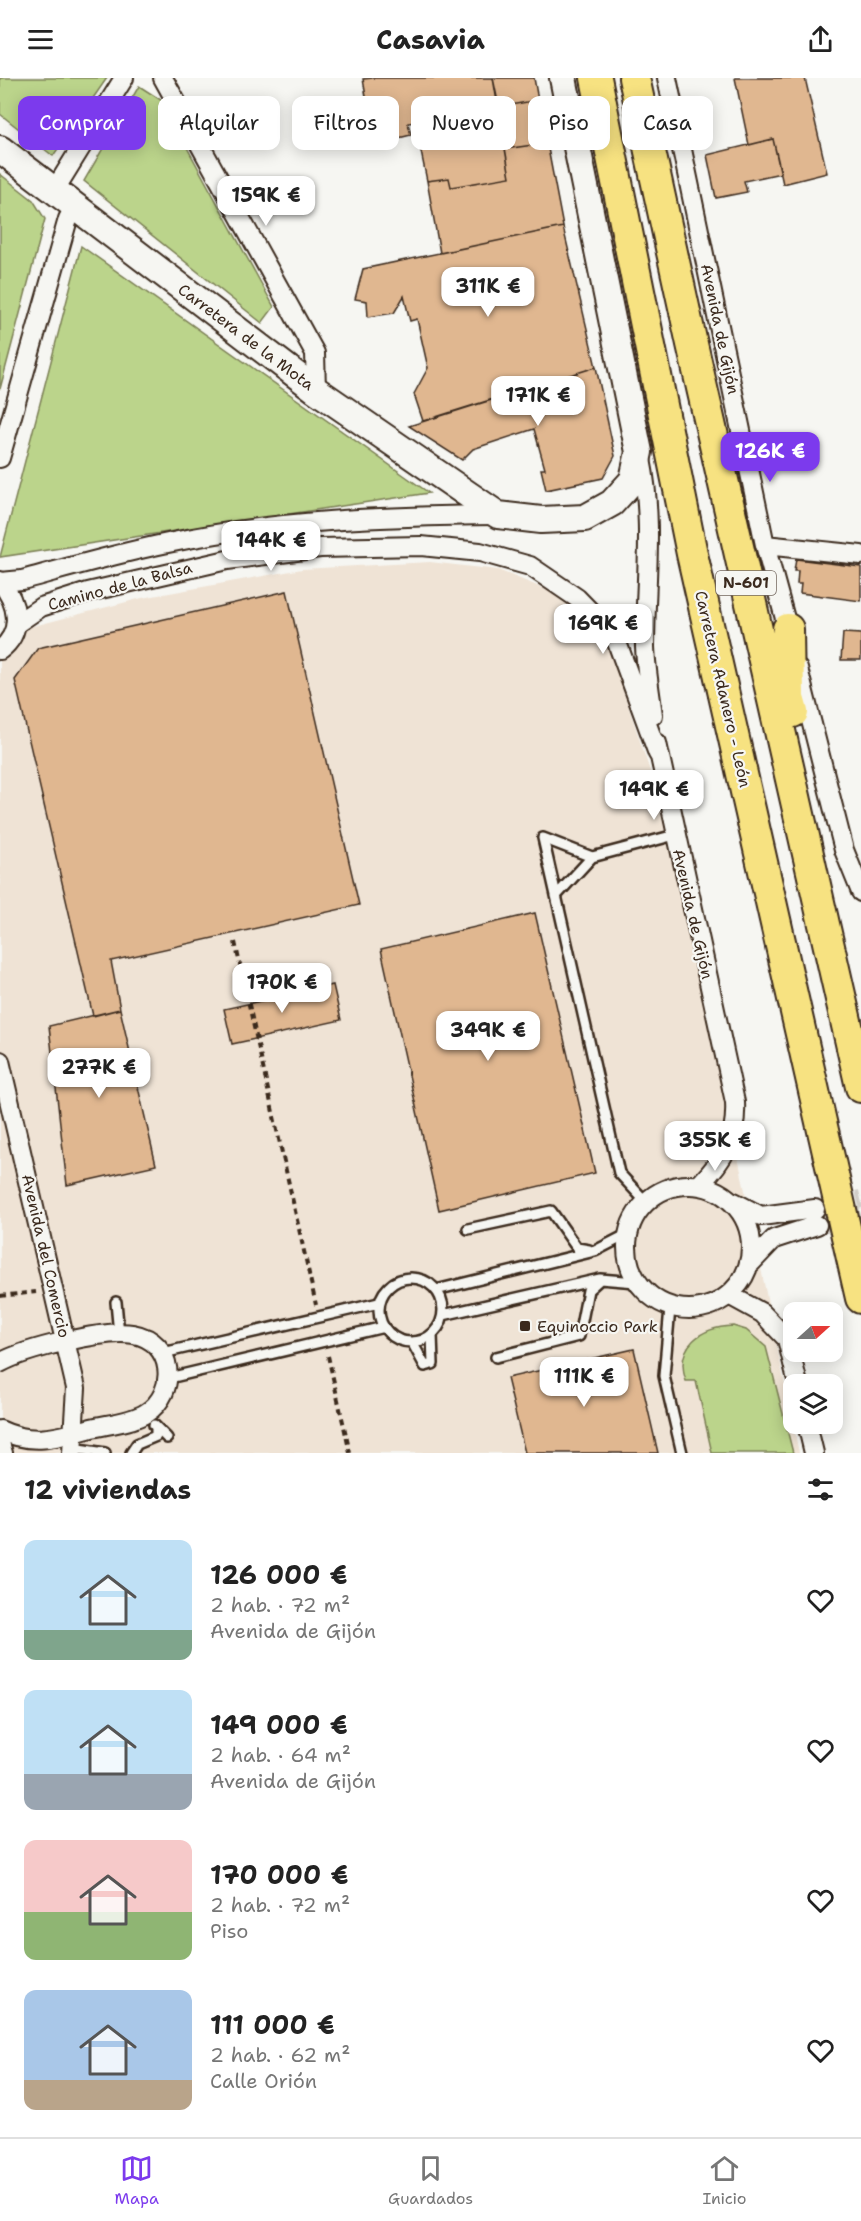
<!DOCTYPE html>
<html lang="es">
<head>
<meta charset="utf-8">
<style>
	body { margin:0; font-family:"Shantell Sans",sans-serif; background:#f6f6f6; color:#222; height:100vh; display:flex; flex-direction:column; font-size:22px; white-space:nowrap }
	* { box-sizing:border-box; margin:0 }
	p { font-size:20px; color:#767676 }
	.icon { flex:none; width:33px; height:33px; fill:none; stroke:currentColor; stroke-width:2; stroke-linecap:round; stroke-linejoin:round }
	.map { position:relative; height:1375px; overflow:hidden }
	.panel { display:flex; flex-direction:column; background:#fff; flex:1 }
	.panel>* { flex:none }
	.guide { position:absolute; left:18px; top:18px; width:825px; height:54px; display:flex; gap:12px }
	.needle { width:39px; rotate:69deg }
	.fabs { position:absolute; left:783px; top:1224px; display:grid; gap:12px }
	.fabs a { display:grid; place-items:center; width:60px; height:60px; border-radius:12px; background:#fff; box-shadow:0 3px 15px #0003; font-size:30px }
	.price { position:absolute; translate:-50% -51px; padding:0 14px; border-radius:12px; background:#fff; color:#222; font-size:20px; line-height:39px; filter:drop-shadow(0 2px 3px #0008) }
	.price::after { content:''; position:absolute; left:50%; top:36px; width:18px; height:14px; margin-left:-9px; background:inherit; clip-path:polygon(0 0,100% 0,50% 100%) }
	.price.active { background:#7c3aed; color:#fff }
	ul { padding:0; list-style:none }
	li { display:flex; align-items:center; gap:18px; height:150px; padding:0 24px }
	li span { display:grid; place-items:center; flex:none; width:168px; height:120px; border-radius:12px; color:#555 }
	li>.icon { margin-inline-start:auto }
	span .icon { width:72px; height:72px; fill:#fffc; stroke-width:1 }
	li b { font-size:26px }
	h2 { display:flex; justify-content:space-between; align-items:center; height:72px; padding:0 24px; font-size:26px }
	.chip { padding:0 21px; border-radius:12px; background:#fff; box-shadow:0 3px 15px #0003; font-size:21px; line-height:54px }
	.chip.active { background:#7c3aed; color:#fff }
	header { display:flex; justify-content:space-between; align-items:center; height:78px; padding:0 24px; background:#fff; font-size:27px; font-weight:700 }
	.menu { display:flex; justify-content:space-around; align-items:center; height:84px; border-top:2px solid #e0e0e0; background:#fff; font-size:16px; color:#767676 }
	.menu a { display:grid; justify-items:center; gap:3px }
	.menu .active { color:#7c3aed }
	.map>svg:first-child { display:block }
</style>
</head>
<body>
<header><svg class="icon" aria-label="menu" viewBox="0 0 24 24"><path d="M4 6h16M4 12h16M4 18h16"/></svg>Casavia<svg class="icon" aria-label="share" viewBox="0 0 24 24"><path d="M12 15V3M7 8l5-5 5 5M5 13v7h14v-7"/></svg></header>
<div class="map">
<svg width="861" height="1375" viewBox="0 0 861 1375">
	<rect width="100%" height="100%" fill="#f6f6f2"/>
	<filter id="ink" filterUnits="userSpaceOnUse"><feTurbulence type="fractalNoise" baseFrequency=".0167" numOctaves="2"/><feDisplacementMap in="SourceGraphic" scale="12" xChannelSelector="R" yChannelSelector="G"/><feConvolveMatrix kernelMatrix="1 2 1 2 8 2 1 2 1" color-interpolation-filters="sRGB"/></filter>
	<g filter="url(#ink)">
		<path fill="#efe3d5" d="M430 484 498 492 567 520 610 573 654 705 725 1016 799 1375H0V583L26 550 142 520 302 491Z"/>
		<path fill="#bbd48b" stroke="#7b7f54" stroke-width="1.5" d="M0 0H107L53 78 0 36Z
			M139 8 161 22 274 229 262 245 84 103Z
			M0 96 33 122 45 141 0 311Z
			M81 168 429 415 0 479Z
			M733 1248 746 1252 766 1269 793 1375H712L696 1303H686C674 1268 701 1249 733 1248Z"/>
		<path fill="#e0b790" stroke="#3b2a1e" stroke-width="1.5" d="M373 0H493L510 99 451 109 449 100 427 103 415 44 408 45 411 57 374 66 363 1Z
			M493 0H534L538 22 499 29Z
			M735 0H805L827 95 783 106 773 61 749 67Z
			M538 22 547 65 505 71 499 29Z
			M773 61 781 95 744 103 747 114 716 120 707 77Z
			M547 65 563 149 440 175 427 103 449 100 451 109 510 99 505 71Z
			M563 149 596 289 423 343 414 316 428 290 417 241 410 243 404 218 394 235 368 239 367 223 355 221 363 191Z
			M596 289 615 378 603 400 546 412 541 391H545L534 351 473 371 462 382 409 348Z
			M796 481 861 489V523L800 515 801 506H797L798 493H794Z
			M287 513 359 827 111 883 120 931 93 938 15 602 38 570Z
			M843 555 861 556V582H841Z
			M535 835 595 1095 439 1132 381 871Z
			M333 907 341 942 232 966 224 931Z
			M120 931 156 1087 67 1107 49 948Z
			M634 1271 658 1375H525L507 1300Z"/>
		<g fill="none" stroke-linecap="round" stroke-linejoin="round">
			<path stroke="#d1cdc8" stroke-width="18" stroke-dasharray="18 9" stroke-linecap="butt" d="M831 1128 861 1121
				M817 1147 861 1137"/>
			<defs>
				<path id="service" d="M543 760 619 1095 646 1124
					M543 760 592 779
					M556 818 592 779 675 757
					M468 1151 551 1133 577 1170 589 1172
					M379 1232a32 32 0 1 1 64 0a32 32 0 1 1-64 0Z
					M436 1212 595 1173 628 1156
					M116 1224 119 1256
					M670 1230 664 1298 682 1375
					M443 1237 600 1201 636 1204
					M432 1256 433 1286
					M412 1264 425 1288 429 1287
					M163 1275 379 1225
					M496 1279 579 1258 588 1212 599 1202
					M169 1300 384 1249
					M154 1347 167 1360
					M72 1370 105 1375
					M131 1375 137 1366 156 1358V1349"/>
				<path id="minor" d="M163 0 315 275 316 312
					M667 0 765 467 790 559
					M54 113 124 0
					M0 380 68 141 74 129
					M641 381C654 444 645 505 645 569 646 592 650 614 653 637
					M765 467 861 477
					M0 503C17 524 25 553 0 572
					M1 504 22 502C70 489 119 475 168 465 276 442 388 438 498 437
					M16 546 41 529 88 514 227 482 320 470 421 468 480 474 530 488 577 520 615 559 658 676
					M798 591 844 772 861 814
					M657 665 735 1024C737 1060 724 1082 699 1107
					M0 983 76 1310 72 1375
					M627 1169a62 62 0 1 1 124 0a62 62 0 1 1-124 0Z
					M734 1124 761 1138 815 1131
					M751 1185 774 1161 817 1147
					M731 1218 762 1235 787 1261 798 1306
					M0 1285C25 1271 105 1251 133 1256 175 1263 178 1315 146 1335 130 1345 106 1346 88 1351 56 1360 31 1367 0 1352
					M807 1346 814 1375
					M0 1365 3 1375"/>
				<path id="secondary" d="M0 71 316 312 498 437 541 442 585 440 612 425 633 402 639 374 563 0"/>
				<path id="trunk" d="M596 0 692 476 861 1220
					M634 0 692 266 861 1009
					M788 551 789 620 793 634"/>
			</defs>
			<use href="#service" stroke="#3b2a1e" stroke-width="14"/>
			<use href="#minor" stroke="#3b2a1e" stroke-width="22"/>
			<use href="#secondary" stroke="#3b2a1e" stroke-width="30"/>
			<use href="#trunk" stroke="#3b2a1e" stroke-width="34"/>
			<path stroke="#3b2a1e" stroke-width="4" stroke-dasharray="6 4.5" stroke-linecap="butt" d="M235 864 316 1227
				M0 1218 36 1214
				M328 1278 350 1375"/>
			<use href="#service" stroke="#f6f6f2" stroke-width="9"/>
			<use href="#minor" stroke="#f6f6f2" stroke-width="18"/>
			<use href="#secondary" stroke="#f6f6f2" stroke-width="26"/>
			<use href="#trunk" stroke="#f7e281" stroke-width="30"/>
		</g>
	</g>
	<rect fill="#3b2a1e" stroke="#f6f6f2" stroke-width="2" x="519" y="1242" width="12" height="12" rx="3"/>
	<g text-anchor="middle" dominant-baseline="central" stroke-width="4.5" stroke-linejoin="round" paint-order="stroke">
		<rect fill="#f6f6f2" stroke="#73675e" stroke-width="1.5" x="716" y="493" width="60" height="24" rx="4.5"/>
		<g font-size="15" font-weight="bold" fill="#3b2a1e">
			<text x="746" y="505">N-601</text>
		</g>
		<g font-size="16" fill="#3b2a1e" stroke="#f6f6f2">
			<text transform="translate(720 251) rotate(78)">Avenida de Gijón</text>
			<text transform="translate(246 259) rotate(37)">Carretera de la Mota</text>
			<text transform="translate(120 508) rotate(-15)">Camino de la Balsa</text>
			<text transform="translate(723 611) rotate(77)">Carretera Adanero - León</text>
			<text transform="translate(693 836) rotate(77)">Avenida de Gijón</text>
			<text transform="translate(46 1178) rotate(77)">Avenida del Comercio</text>
		</g>
		<g font-size="16" fill="#3b2a1e" stroke="#f6f6f2" text-anchor="start">
			<text x="537" y="1248">Equinoccio Park</text>
		</g>
	</g>
</svg>
<div class="fabs">
<a><svg class="needle" viewBox="-14 -14 28 28"><path d="M0-13l5 13h-10z" fill="#e53935"/><path d="M0 13l5-13h-10z" fill="#767676"/></svg></a>
<a><svg class="icon" aria-label="layers" viewBox="0 0 24 24"><path d="M12 4l9 5-9 5-9-5zM3 14l9 5 9-5"/></svg></a>
</div>
<b class="price" style="left:266px;top:149px">159K €</b>
<b class="price" style="left:488px;top:240px">311K €</b>
<b class="price" style="left:538px;top:349px">171K €</b>
<b class="price active" style="left:770px;top:405px">126K €</b>
<b class="price" style="left:271px;top:494px">144K €</b>
<b class="price" style="left:603px;top:577px">169K €</b>
<b class="price" style="left:654px;top:743px">149K €</b>
<b class="price" style="left:282px;top:936px">170K €</b>
<b class="price" style="left:488px;top:984px">349K €</b>
<b class="price" style="left:99px;top:1021px">277K €</b>
<b class="price" style="left:715px;top:1094px">355K €</b>
<b class="price" style="left:584px;top:1330px">111K €</b>
<div class="guide">
<a class="chip active">Comprar</a>
<a class="chip">Alquilar</a>
<a class="chip">Filtros</a>
<a class="chip">Nuevo</a>
<a class="chip">Piso</a>
<a class="chip">Casa</a>
</div>
</div>
<section class="panel">
<h2>12 viviendas<svg class="icon" aria-label="filters" viewBox="0 0 24 24"><path d="M4 7h16M4 17h16"/><circle cx="9" cy="7" r="2"/><circle cx="15" cy="17" r="2"/></svg></h2>
<ul>
<li><span style="background:linear-gradient(#bfe0f5 75%,#7fa58c 0)"><svg class="icon" aria-label="home" viewBox="0 0 24 24"><path d="M3 11l9-7 9 7M6 9v11h12V9"/></svg></span><div><b>126 000 €</b><p>2 hab. · 72 m²</p><p>Avenida de Gijón</p></div><svg class="icon" aria-label="heart" viewBox="0 0 24 24"><path d="M12 20l-8-8c-3-5 5-10 8-4 3-6 11-1 8 4z"/></svg></li>
<li><span style="background:linear-gradient(#bfe0f5 70%,#9aa5b1 0)"><svg class="icon" aria-label="home" viewBox="0 0 24 24"><path d="M3 11l9-7 9 7M6 9v11h12V9"/></svg></span><div><b>149 000 €</b><p>2 hab. · 64 m²</p><p>Avenida de Gijón</p></div><svg class="icon" aria-label="heart" viewBox="0 0 24 24"><path d="M12 20l-8-8c-3-5 5-10 8-4 3-6 11-1 8 4z"/></svg></li>
<li><span style="background:linear-gradient(#f6c9c9 60%,#8fb573 0)"><svg class="icon" aria-label="home" viewBox="0 0 24 24"><path d="M3 11l9-7 9 7M6 9v11h12V9"/></svg></span><div><b>170 000 €</b><p>2 hab. · 72 m²</p><p>Piso</p></div><svg class="icon" aria-label="heart" viewBox="0 0 24 24"><path d="M12 20l-8-8c-3-5 5-10 8-4 3-6 11-1 8 4z"/></svg></li>
<li><span style="background:linear-gradient(#a9c7e8 75%,#b9a48a 0)"><svg class="icon" aria-label="home" viewBox="0 0 24 24"><path d="M3 11l9-7 9 7M6 9v11h12V9"/></svg></span><div><b>111 000 €</b><p>2 hab. · 62 m²</p><p>Calle Orión</p></div><svg class="icon" aria-label="heart" viewBox="0 0 24 24"><path d="M12 20l-8-8c-3-5 5-10 8-4 3-6 11-1 8 4z"/></svg></li>
</ul>
</section>
<nav class="menu">
<a class="active"><svg class="icon" aria-label="map" viewBox="0 0 24 24"><path d="M3 6l6-2 6 2 6-2v14l-6 2-6-2-6 2zM9 4v14M15 6v14"/></svg>Mapa</a>
<a><svg class="icon" aria-label="saved" viewBox="0 0 24 24"><path d="M7 4h10v16l-5-4-5 4z"/></svg>Guardados</a>
<a><svg class="icon" aria-label="home" viewBox="0 0 24 24"><path d="M3 11l9-7 9 7M6 9v11h12V9"/></svg>Inicio</a>
</nav>
</body>
</html>
